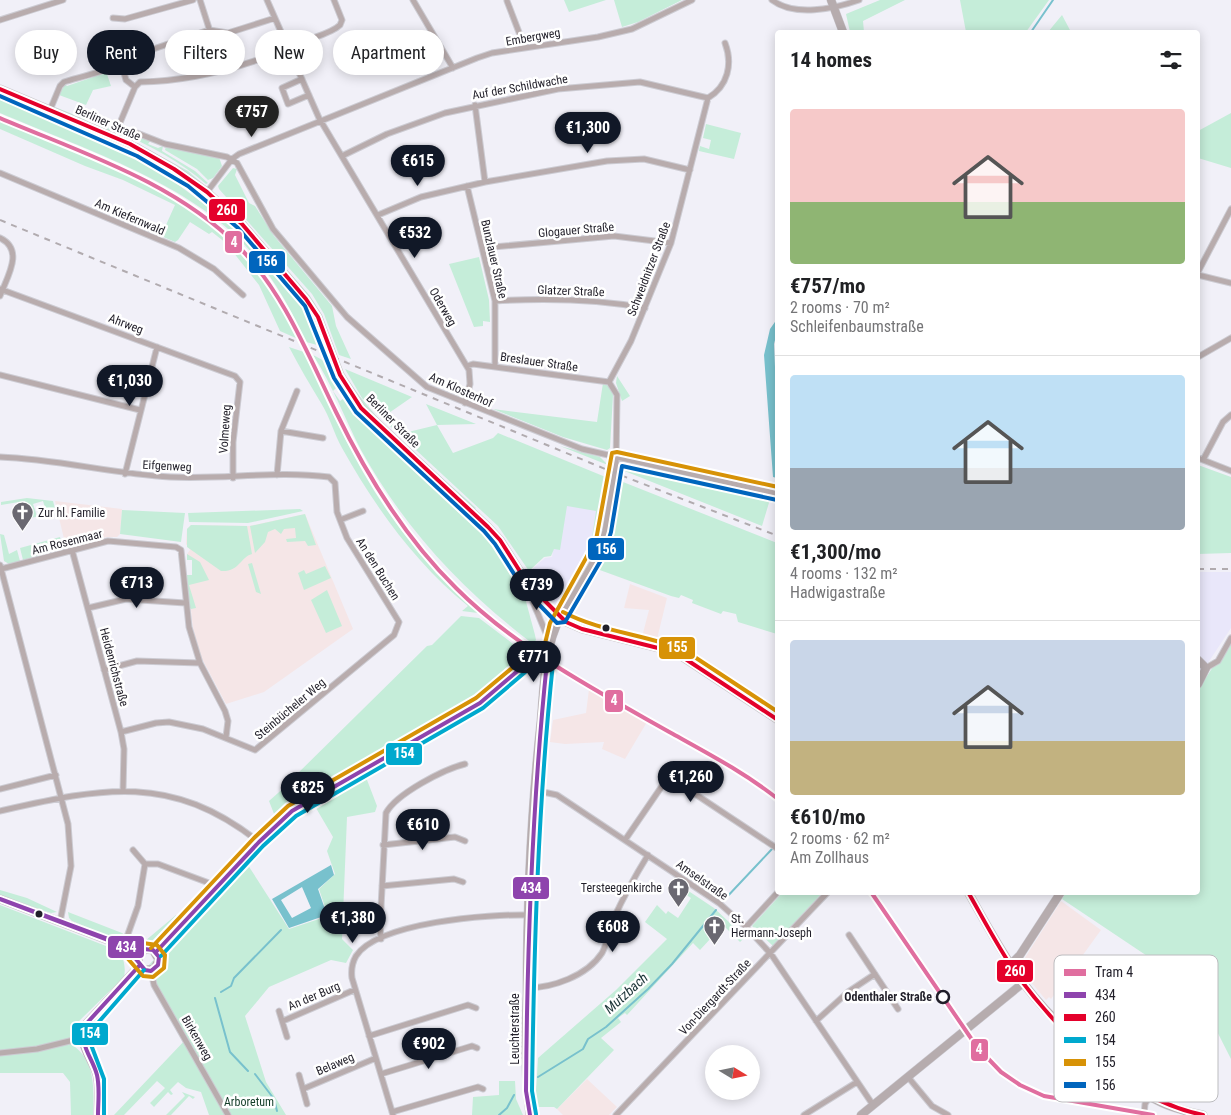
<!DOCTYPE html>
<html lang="en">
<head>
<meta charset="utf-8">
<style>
	body { margin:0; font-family:"Roboto Condensed",sans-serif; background:#f2f2f2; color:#202124; height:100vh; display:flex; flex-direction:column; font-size:19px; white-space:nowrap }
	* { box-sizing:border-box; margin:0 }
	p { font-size:16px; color:#757577 }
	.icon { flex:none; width:28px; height:28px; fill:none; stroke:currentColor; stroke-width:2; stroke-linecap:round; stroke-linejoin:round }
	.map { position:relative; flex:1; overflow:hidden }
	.panel { position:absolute; left:775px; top:30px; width:425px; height:865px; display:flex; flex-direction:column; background:#fff; border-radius:5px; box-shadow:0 2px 12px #0003 }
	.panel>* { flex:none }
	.hud { position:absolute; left:15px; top:30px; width:475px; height:45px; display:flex; gap:10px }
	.needle { width:32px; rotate:100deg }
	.controls { position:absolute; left:705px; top:1045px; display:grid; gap:10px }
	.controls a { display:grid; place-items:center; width:55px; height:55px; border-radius:50%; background:#fff; box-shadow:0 2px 12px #0003; font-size:25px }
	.price { position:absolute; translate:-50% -42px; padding:0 11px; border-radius:18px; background:#111827; color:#fff; font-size:16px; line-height:32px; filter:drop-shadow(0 1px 2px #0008) }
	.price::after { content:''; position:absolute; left:50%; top:30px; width:15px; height:11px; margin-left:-8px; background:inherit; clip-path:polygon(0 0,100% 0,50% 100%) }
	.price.current { background:#222; color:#fff }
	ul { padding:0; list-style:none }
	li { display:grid; align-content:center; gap:10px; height:265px; padding:0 15px }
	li+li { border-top:1px solid #e0e0e0 }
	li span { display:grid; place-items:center; height:155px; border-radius:5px; color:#555 }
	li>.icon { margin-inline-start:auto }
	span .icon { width:90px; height:90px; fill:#fffc; stroke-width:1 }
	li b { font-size:21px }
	h2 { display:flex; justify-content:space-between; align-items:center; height:60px; padding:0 15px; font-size:21px }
	.tag { padding:0 18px; border-radius:22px; background:#fff; box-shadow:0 2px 12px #0003; font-size:18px; line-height:45px }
	.tag.current { background:#111827; color:#fff }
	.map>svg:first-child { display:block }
</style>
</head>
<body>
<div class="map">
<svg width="1231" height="1115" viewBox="0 0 1231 1115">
	<rect width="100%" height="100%" fill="#f1f0f8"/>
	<path fill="#e9e7fa" d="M561 498 598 504 588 560 563 605H555L530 577 529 572 545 558 552 557Z
		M1198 572H1231V628L1198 678Z"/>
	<path fill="#f5e6e7" d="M55 501 122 509 120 534 117 537H107L79 544 77 540 65 543Z
		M305 514 353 629 264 692 226 704 200 655 193 628 187 575H192V560H187V554L190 550 186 544 187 529 191 525 249 526Z
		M630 584 667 598 657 639 642 637 649 610 624 608Z
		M589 689 647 722 625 759 602 749 604 742 565 744 550 742 553 720 586 713Z
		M1061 901 1101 930 1051 999 1049 997 1046 1000 1021 970V964Z
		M587 1079 617 1107 609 1115H563L557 1109Z"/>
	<path fill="#c5edd9" d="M564 0H606L569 12Z
		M614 0H682L638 22 622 27Z
		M880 0H905L863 21 864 32H850L846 14Z
		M960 0H1049L1026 32H966Z
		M1062 15 1071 32H1048Z
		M106 71 111 86 93 90 86 105 59 95 65 84 67 86 105 73Z
		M0 93C80 125 150 151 218 207L216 208C149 153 79 127 0 95Z
		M0 98 126 152 164 174 216 213 228 218C265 254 305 294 323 343L321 346 306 342C290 306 270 272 243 243 182 180 79 147 0 113Z
		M55 107 112 130 108 131 58 110Z
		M1231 113V168L1198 158V131Z
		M0 120C87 158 196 194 257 270 274 291 285 316 298 339L280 331 259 285 226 243 212 232 209 234 190 222 178 240 175 242 161 236 175 205 123 180 85 166 0 129Z
		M706 124 741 133 734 159 699 151 700 146 709 149 711 140 703 138Z
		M124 129 127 130 125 134 151 140 148 144 158 148 163 146 162 151 195 171 208 183 206 184C181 162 150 146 120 132Z
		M120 134 188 171 203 184 123 137Z
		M166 146 219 157 222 166 213 178 208 180 197 169 165 150Z
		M233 168 237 169 235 175 249 203 255 206 274 236 332 306 336 326 351 359 339 355 324 314 312 294 219 189 218 186Z
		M227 201 310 296 322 315 334 350 326 329 244 222 226 203Z
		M479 257 489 300 490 322 483 321V326L474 327 449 264Z
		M289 347 304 352C331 410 358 472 396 523 421 556 450 584 478 613L462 611 468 606C415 563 375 507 342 448 334 434 330 417 321 403 310 385 299 366 289 347Z
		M313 355C330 363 331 368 340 384L333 391 340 401 347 396 367 420 490 536 524 594 535 635 536 640 533 644C462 590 404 528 361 450 345 419 332 384 313 355Z
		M345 369 412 397 386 415 404 433 437 425 426 404 476 424 437 425 453 453 493 438 498 433 608 478C606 506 602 536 588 560L584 557 589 558 596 511 567 506 560 550 554 549 551 556 544 557 529 571 498 526 375 412 362 398Z
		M343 371C373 424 432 467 476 508L474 510 364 406Z
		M617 376 630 396 622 401 616 383Z
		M603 383 610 387 613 395 610 448 607 450 563 437 493 409 597 422Z
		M560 446 600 457 608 465Z
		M633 465 771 496 762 526 622 470Z
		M1198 465 1231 477V553L1198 554Z
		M618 480 777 543V634L738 622 736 614 723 611 721 614 692 603 693 600 681 595 679 598 671 596 597 569V564L606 543Z
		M27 498 53 501 56 512 47 514 43 501 33 504 37 516H40L26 519V514L18 516 17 513 28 509 25 501 1 505V502Z
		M300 509 303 511 248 523 189 522 188 513Z
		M122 510 185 513 181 542 120 534Z
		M305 514 316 545 308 546 305 541 287 542 286 539 296 538 295 528 284 529 281 534 275 529 268 532 265 542 255 553 250 526Z
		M191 525 247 526 252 554C240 557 240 572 221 571L187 547V529Z
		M0 534 4 535 9 554 17 550 20 561 9 564 4 561Z
		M492 535 525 585 528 595Z
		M60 537 63 548 23 560 20 548Z
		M187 554 200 562 209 580 189 585 196 608 191 609 189 607 187 575H192V560H187Z
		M252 563 261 594 256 592 248 564Z
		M325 566 331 578 304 590 298 573 304 570 306 574Z
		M327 590 342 626 326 633 311 600Z
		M461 616 479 618 521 650V659L488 693 312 792 290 807 276 819 269 801 287 785H291L292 779 427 646 432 645Z
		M1231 639V1059L1195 988 1062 899 1066 892H1198V690Z
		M481 707 484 710 371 774 369 769Z
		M364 772 377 806 375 812 347 817 342 939 353 950 346 963 331 960 269 987 245 1016 266 1082 286 1115H209L201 1092 186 1088 178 1082 170 1090 173 1094 171 1095 168 1092 154 1107 150 1103 165 1088 157 1081 124 1115H114L187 1038 147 967 246 862 289 929 328 916 319 889 335 874 327 851 333 837 316 808 305 813 303 808Z
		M684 888 714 908 745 937 740 942 723 925 700 950 693 943 627 1015 625 1013 618 1018 621 1022 601 1038 614 1050 557 1109 554 1107H535L538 1058 616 990 667 939 645 922 657 905 666 914 668 911 678 918 691 898 682 892Z
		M0 890 27 898 57 912 51 913 0 896Z
		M782 893H822L773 946 752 926Z
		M0 905 119 951C124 958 126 969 124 977L76 1024 71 1044C96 1060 94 1089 93 1115H71L70 1082 63 1073H0Z
		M68 912 122 933 127 936 126 940 121 941 72 921 69 918Z
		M619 914 627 915 629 922 624 923 614 936H619L612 940 610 936Z
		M176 915 182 916 172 929H166L147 946 130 940 131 936 145 941Z
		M499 1081H515L516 1099 523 1115H472L473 1097 499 1095Z
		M182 1092 195 1097 193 1099 189 1096 171 1115H166L185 1096Z"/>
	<path fill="#78c1cd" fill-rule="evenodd" d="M777 319V332L774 344 777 413V478L773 477 764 355 770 329Z
		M331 865 334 875 318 889 327 915 289 928 272 899ZM302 887 311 908 292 918 281 900Z"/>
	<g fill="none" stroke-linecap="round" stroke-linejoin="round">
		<path stroke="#78c1cd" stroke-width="2" d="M1031 32 1053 0
			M776 843 778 841
			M724 900 772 849
			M221 992 231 986 234 978 281 930
			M215 998 230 1052 248 1071
			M255 1074 274 1099 277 1111
			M538 1077 583 1049 588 1039 606 1027 648 989 672 964 716 910
			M499 1115 507 1108 514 1095"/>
		<defs>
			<path id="street" d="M200 0 222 69
				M267 0 319 118 469 370 470 384 465 403
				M413 0 453 68
				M772 0C794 17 834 9 859 0
				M507 1 525 48
				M113 18 125 19 193 0
				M0 20 63 0
				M121 62 126 80 135 87
				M302 79 282 88 288 104 309 95
				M475 105 485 182
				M50 110 60 86 64 82C79 77 115 70 124 59L209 30 228 33 275 18
				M137 133 165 144 227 157 237 163 273 229 347 317 427 387 582 449 778 494
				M114 137 135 87 140 82C198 81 260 62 313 38 322 35 334 31 340 25L342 20 334 0
				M344 155 387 134 445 113 558 89 640 82 708 98
				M0 173 179 248 214 269 243 295
				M467 186 495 301V367
				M207 192 232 159 239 154 477 58 492 53 598 37 632 29 692 0
				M378 215 421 197 485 182 607 161 644 159 690 170
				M0 238C25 250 7 277 0 296
				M482 248 614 236 671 243
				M1198 272 1231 209
				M1198 275 1231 283
				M0 289 235 376 240 382 233 442V478
				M495 301C545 298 596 299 645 308
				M1198 357 1231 338
				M467 366 473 364 609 382
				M0 375 140 410
				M609 382 631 341 671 243 708 98C728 86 733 64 725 43
				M281 431 323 438
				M0 457C57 459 113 474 170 477 223 480 276 470 329 477L335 483 337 512 347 538 399 622 394 635 255 750 203 729 169 722 156 723 121 732
				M1198 458 1231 471
				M1203 460 1223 422 1231 415
				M125 474 157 347
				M277 475 281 431 297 391
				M340 520 363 511
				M72 550 121 732 124 749 123 791
				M0 565 68 824 71 866 60 922
				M1 569 108 541 176 547 181 550 189 627 200 663 225 711 228 721 226 737
				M531 588 533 602 550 643
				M88 608 126 599 185 603
				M560 618 598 553 605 531 616 466 617 395 609 382
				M1206 668 1218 661 1231 638
				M104 670 137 661 200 663
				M0 789 56 775
				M534 790 557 795 719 903 746 927 771 954 873 1105
				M0 811C102 788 170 772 259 842
				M625 840 662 786 669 781 674 780 778 849
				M383 845 455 837 465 841
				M133 850 145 864H158L217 886
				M382 886 454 879 463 882
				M746 927 778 892
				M849 935 898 1009
				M381 939 380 926 386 813C396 794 444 769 465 764
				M124 945 138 906 145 864
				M151 971 154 985 228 1115
				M527 988C552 988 587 976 602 953 607 944 609 931 613 920 623 898 635 876 648 855
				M279 1011 287 1037
				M283 1021 354 990
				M816 1021 848 992 875 974
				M369 1036 468 1005 476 1008
				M0 1053 37 1049 82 1038
				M381 1074 472 1046 477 1048
				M299 1075 307 1104
				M908 1077 932 1106 948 1115
				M303 1089 376 1058
				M392 1112 478 1087 483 1089
				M393 1115 352 978C351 970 352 963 356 956 378 922 490 914 528 915
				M616 1115 828 892
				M804 1115 857 1082
				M1144 1115 1145 1104 1150 1096"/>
			<path id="secondary" d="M831 0 843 32
				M0 89 130 144 174 169 207 192 242 224 306 299 318 317 340 375 361 408 488 527 500 540 528 584 554 611 566 622 582 629 666 650 681 656 778 720
				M1198 660 1206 668 1198 684
				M968 892C984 920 999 948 1017 974 1047 1018 1114 1080 1162 1103 1175 1109 1189 1112 1203 1115
				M0 899 126 947 153 950 159 960 154 969 145 970 139 966 138 957 144 950
				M156 952 259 842 292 811 480 703 527 663 534 660 547 662
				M1011 964 1020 955 1061 892
				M98 1115C98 1102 100 1088 97 1075 92 1057 75 1042 87 1023L139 966
				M530 1115C524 1075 526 1034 527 994 527 903 531 812 541 721 544 688 544 648 560 618
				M861 1115 1023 983"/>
		</defs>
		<use href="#street" stroke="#cccbd2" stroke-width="7"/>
		<use href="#secondary" stroke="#cccbd2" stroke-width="9"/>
		<use href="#street" stroke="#b8acad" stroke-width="5"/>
		<use href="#secondary" stroke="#b6acae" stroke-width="8"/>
		<path stroke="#b1abaf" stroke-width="2" stroke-dasharray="6 6" stroke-linecap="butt" d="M0 220 615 473 778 536
			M1198 569H1231"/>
		<defs>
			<path id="bus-1" d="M0 899 124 945 126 947Z
				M126 947 153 950 159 957 158 965 151 971 145 970Z
				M156 952 259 842 292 811 480 703 527 663 534 660 547 662
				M98 1115C98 1102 100 1088 97 1075 92 1056 77 1044 87 1023L139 966
				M530 1115 526 1091C527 948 532 805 547 662"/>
			<path id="bus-2" d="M0 89 130 144 174 169 207 192 242 224 306 299 318 317 340 375 361 408 488 527 500 540 528 584 566 622 582 629 666 650 681 656 778 720
				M968 892C984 920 999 949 1017 975 1062 1036 1127 1099 1203 1115"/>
			<path id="bus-3" d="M161 956 263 846 296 816 483 708 530 668 535 666 546 668
				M536 1114 532 1091C534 947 538 805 553 663
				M104 1115V1079L90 1042V1032L144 970"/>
			<path id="bus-4" d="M563 612C601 632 644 634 684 650L778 712
				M541 660 550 623 596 540 612 453 617 452 778 487
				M151 948 254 838 288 806 476 698 524 658 534 654 548 656
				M122 952 143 976 153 977 164 968 165 955 157 945 129 941"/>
			<path id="bus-5" d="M0 96 137 156 188 186 217 210 238 228 305 306 334 378 356 412 484 531 495 544 523 588 557 623 565 622 604 555 611 532 622 466 777 500"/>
		</defs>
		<use href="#bus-1" stroke="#fff" stroke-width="8"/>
		<use href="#bus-2" stroke="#fff" stroke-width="8"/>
		<use href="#bus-3" stroke="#fff" stroke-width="8"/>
		<use href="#bus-4" stroke="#fff" stroke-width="8"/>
		<use href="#bus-5" stroke="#fff" stroke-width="8"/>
		<use href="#bus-1" stroke="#8e44ad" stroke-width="4"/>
		<use href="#bus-2" stroke="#e4002b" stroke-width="4"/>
		<use href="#bus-3" stroke="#00a9ce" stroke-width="4"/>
		<use href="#bus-4" stroke="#d79206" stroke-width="4"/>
		<use href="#bus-5" stroke="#0065bd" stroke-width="4"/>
		<defs>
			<path id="tram-1" d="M0 118C82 153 175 182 239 247 284 293 308 355 336 412 367 476 405 538 456 588 518 650 597 691 673 734 709 754 745 773 778 799
				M871 892 977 1047 1001 1072 1020 1085 1044 1096 1153 1115"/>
		</defs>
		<use href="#tram-1" stroke="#fff" stroke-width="8"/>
		<use href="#tram-1" stroke="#e06e9f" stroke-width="4"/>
	</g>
	<defs>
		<symbol id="church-pin" viewBox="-11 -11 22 30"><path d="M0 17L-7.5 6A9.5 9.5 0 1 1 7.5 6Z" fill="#6a6871" stroke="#fff"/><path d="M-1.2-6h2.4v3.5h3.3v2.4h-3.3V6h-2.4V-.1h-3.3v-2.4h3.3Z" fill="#fff"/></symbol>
	</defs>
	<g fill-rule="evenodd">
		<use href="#church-pin" x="10" y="500" width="25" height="34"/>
		<use href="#church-pin" x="666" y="876" width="25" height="34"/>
		<use href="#church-pin" x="702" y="914" width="25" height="34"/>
	</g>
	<g fill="#211f29" stroke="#fff" stroke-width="2">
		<circle cx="606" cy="628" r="4.5"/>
		<circle cx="39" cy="914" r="4.5"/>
	</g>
	<circle fill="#fff" stroke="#211f29" stroke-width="2.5" cx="943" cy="997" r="6"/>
	<g text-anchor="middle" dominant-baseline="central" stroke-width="5" stroke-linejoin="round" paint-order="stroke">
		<g font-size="12" fill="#211f29" stroke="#fff">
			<text transform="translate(533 37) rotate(-10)">Embergweg</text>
			<text transform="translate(520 87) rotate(-10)">Auf der Schildwache</text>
			<text transform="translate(108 123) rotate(24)">Berliner Straße</text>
			<text transform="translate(130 217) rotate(23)">Am Kiefernwald</text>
			<text transform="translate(576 230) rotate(-5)">Glogauer Straße</text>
			<text transform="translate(494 259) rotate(77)">Bunzlauer Straße</text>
			<text transform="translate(649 269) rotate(-69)">Schweidnitzer Straße</text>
			<text transform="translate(571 291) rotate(2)">Glatzer Straße</text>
			<text transform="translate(443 307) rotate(60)">Oderweg</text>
			<text transform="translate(126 324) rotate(21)">Ahrweg</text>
			<text transform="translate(539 362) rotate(8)">Breslauer Straße</text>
			<text transform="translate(461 390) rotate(24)">Am Klosterhof</text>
			<text transform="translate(393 421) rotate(45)">Berliner Straße</text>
			<text transform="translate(225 429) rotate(-86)">Volmeweg</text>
			<text transform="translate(167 466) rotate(3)">Eifgenweg</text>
			<text transform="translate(67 542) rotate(-14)">Am Rosenmaar</text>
			<text transform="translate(378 569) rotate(58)">An den Buchen</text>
			<text transform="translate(114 667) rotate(75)">Heidenrichstraße</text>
			<text transform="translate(290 709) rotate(-40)">Steinbücheler Weg</text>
			<text transform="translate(702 880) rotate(35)">Amselstraße</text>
			<text transform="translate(314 996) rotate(-23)">An der Burg</text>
			<text transform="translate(715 997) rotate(-47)">Von-Diergardt-Straße</text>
			<text transform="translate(515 1029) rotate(-90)">Leuchterstraße</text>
			<text transform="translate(197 1038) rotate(60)">Birkenweg</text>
			<text transform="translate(335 1064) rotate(-23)">Belaweg</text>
		</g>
		<g font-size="12" fill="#211f29" stroke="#fff" text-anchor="start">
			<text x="38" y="513">Zur hl. Familie</text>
			<text x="662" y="888" text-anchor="end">Tersteegenkirche</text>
			<text x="731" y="919">St.<tspan x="731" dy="14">Hermann-Joseph</tspan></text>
		</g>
		<g font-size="12" font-weight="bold" fill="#211f29" stroke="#fff" text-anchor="end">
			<text x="932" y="997">Odenthaler Straße</text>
		</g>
		<g font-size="12" fill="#133d28" stroke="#fff">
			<text x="249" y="1102">Arboretum</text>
		</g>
		<g font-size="14" font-style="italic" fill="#20383b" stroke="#fff">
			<text transform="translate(626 993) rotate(-42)">Mutzbach</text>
		</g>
	</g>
	<rect x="1054" y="955" width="164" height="147" rx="8" fill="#fff" stroke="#bcbcbf" stroke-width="1"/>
	<rect x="1064" y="969" width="22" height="7" fill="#e06e9f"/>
	<rect x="1064" y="992" width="22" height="6" fill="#8e44ad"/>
	<rect x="1064" y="1014" width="22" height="7" fill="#e4002b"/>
	<rect x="1064" y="1037" width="22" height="6" fill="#00a9ce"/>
	<rect x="1064" y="1059" width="22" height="7" fill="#d79206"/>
	<rect x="1064" y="1082" width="22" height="6" fill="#0065bd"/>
	<g font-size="14" fill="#211f29">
		<text x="1095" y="977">Tram 4</text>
		<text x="1095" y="1000">434</text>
		<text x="1095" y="1022">260</text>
		<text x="1095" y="1045">154</text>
		<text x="1095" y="1067">155</text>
		<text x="1095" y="1090">156</text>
	</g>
	<g stroke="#fff" stroke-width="2">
		<rect x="208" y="198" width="38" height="24" rx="5" fill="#e4002b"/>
		<rect x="224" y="230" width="19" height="24" rx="5" fill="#e06e9f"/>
		<rect x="248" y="250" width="38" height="24" rx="5" fill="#0065bd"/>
		<rect x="587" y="537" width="38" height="24" rx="5" fill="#0065bd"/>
		<rect x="658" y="636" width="38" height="24" rx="5" fill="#d79206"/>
		<rect x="604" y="689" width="20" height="24" rx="5" fill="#e06e9f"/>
		<rect x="385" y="742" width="38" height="24" rx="5" fill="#00a9ce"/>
		<rect x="512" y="876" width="38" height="24" rx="5" fill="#8e44ad"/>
		<rect x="107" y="935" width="38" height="24" rx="5" fill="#8e44ad"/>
		<rect x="996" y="959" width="38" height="24" rx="5" fill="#e4002b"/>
		<rect x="71" y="1022" width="38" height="24" rx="5" fill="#00a9ce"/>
		<rect x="970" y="1038" width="19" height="24" rx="5" fill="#e06e9f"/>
	</g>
	<g font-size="14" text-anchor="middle" font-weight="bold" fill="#fff">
		<text x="227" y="215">260</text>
		<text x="234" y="247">4</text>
		<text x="267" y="266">156</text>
		<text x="606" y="554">156</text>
		<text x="677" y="652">155</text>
		<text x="614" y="705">4</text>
		<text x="404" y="758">154</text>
		<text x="531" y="893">434</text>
		<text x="126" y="952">434</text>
		<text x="1015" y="976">260</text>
		<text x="90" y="1038">154</text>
		<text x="979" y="1054">4</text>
	</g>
</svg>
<div class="controls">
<a><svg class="needle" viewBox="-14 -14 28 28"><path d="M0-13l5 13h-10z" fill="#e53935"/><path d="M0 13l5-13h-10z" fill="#757577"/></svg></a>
</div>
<b class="price current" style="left:252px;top:138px">€757</b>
<b class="price" style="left:588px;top:154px">€1,300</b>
<b class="price" style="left:418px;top:187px">€615</b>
<b class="price" style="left:415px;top:259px">€532</b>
<b class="price" style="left:130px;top:407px">€1,030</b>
<b class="price" style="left:137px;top:609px">€713</b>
<b class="price" style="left:537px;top:611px">€739</b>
<b class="price" style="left:534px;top:683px">€771</b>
<b class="price" style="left:691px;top:803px">€1,260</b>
<b class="price" style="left:308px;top:814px">€825</b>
<b class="price" style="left:423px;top:851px">€610</b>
<b class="price" style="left:353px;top:944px">€1,380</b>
<b class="price" style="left:613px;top:953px">€608</b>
<b class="price" style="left:429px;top:1070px">€902</b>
<div class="hud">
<a class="tag">Buy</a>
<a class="tag current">Rent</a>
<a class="tag">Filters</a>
<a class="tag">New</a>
<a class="tag">Apartment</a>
</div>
<section class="panel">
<h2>14 homes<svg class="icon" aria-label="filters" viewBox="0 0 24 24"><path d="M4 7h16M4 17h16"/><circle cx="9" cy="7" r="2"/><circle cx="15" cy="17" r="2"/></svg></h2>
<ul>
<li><span style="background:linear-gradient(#f6c9c9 60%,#8fb573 0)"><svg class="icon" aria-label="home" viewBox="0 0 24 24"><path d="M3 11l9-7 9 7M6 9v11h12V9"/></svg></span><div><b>€757/mo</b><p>2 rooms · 70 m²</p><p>Schleifenbaumstraße</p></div></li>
<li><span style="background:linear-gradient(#bfe0f5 60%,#9aa5b1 0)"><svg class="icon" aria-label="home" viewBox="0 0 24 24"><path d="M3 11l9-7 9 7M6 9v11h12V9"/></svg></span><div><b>€1,300/mo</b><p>4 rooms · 132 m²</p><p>Hadwigastraße</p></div></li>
<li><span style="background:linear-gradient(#c9d6e8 65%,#c2b280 0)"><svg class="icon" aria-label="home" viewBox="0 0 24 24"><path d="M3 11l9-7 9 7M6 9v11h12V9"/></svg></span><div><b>€610/mo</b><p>2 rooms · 62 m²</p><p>Am Zollhaus</p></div></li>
</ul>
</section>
</div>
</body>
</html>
